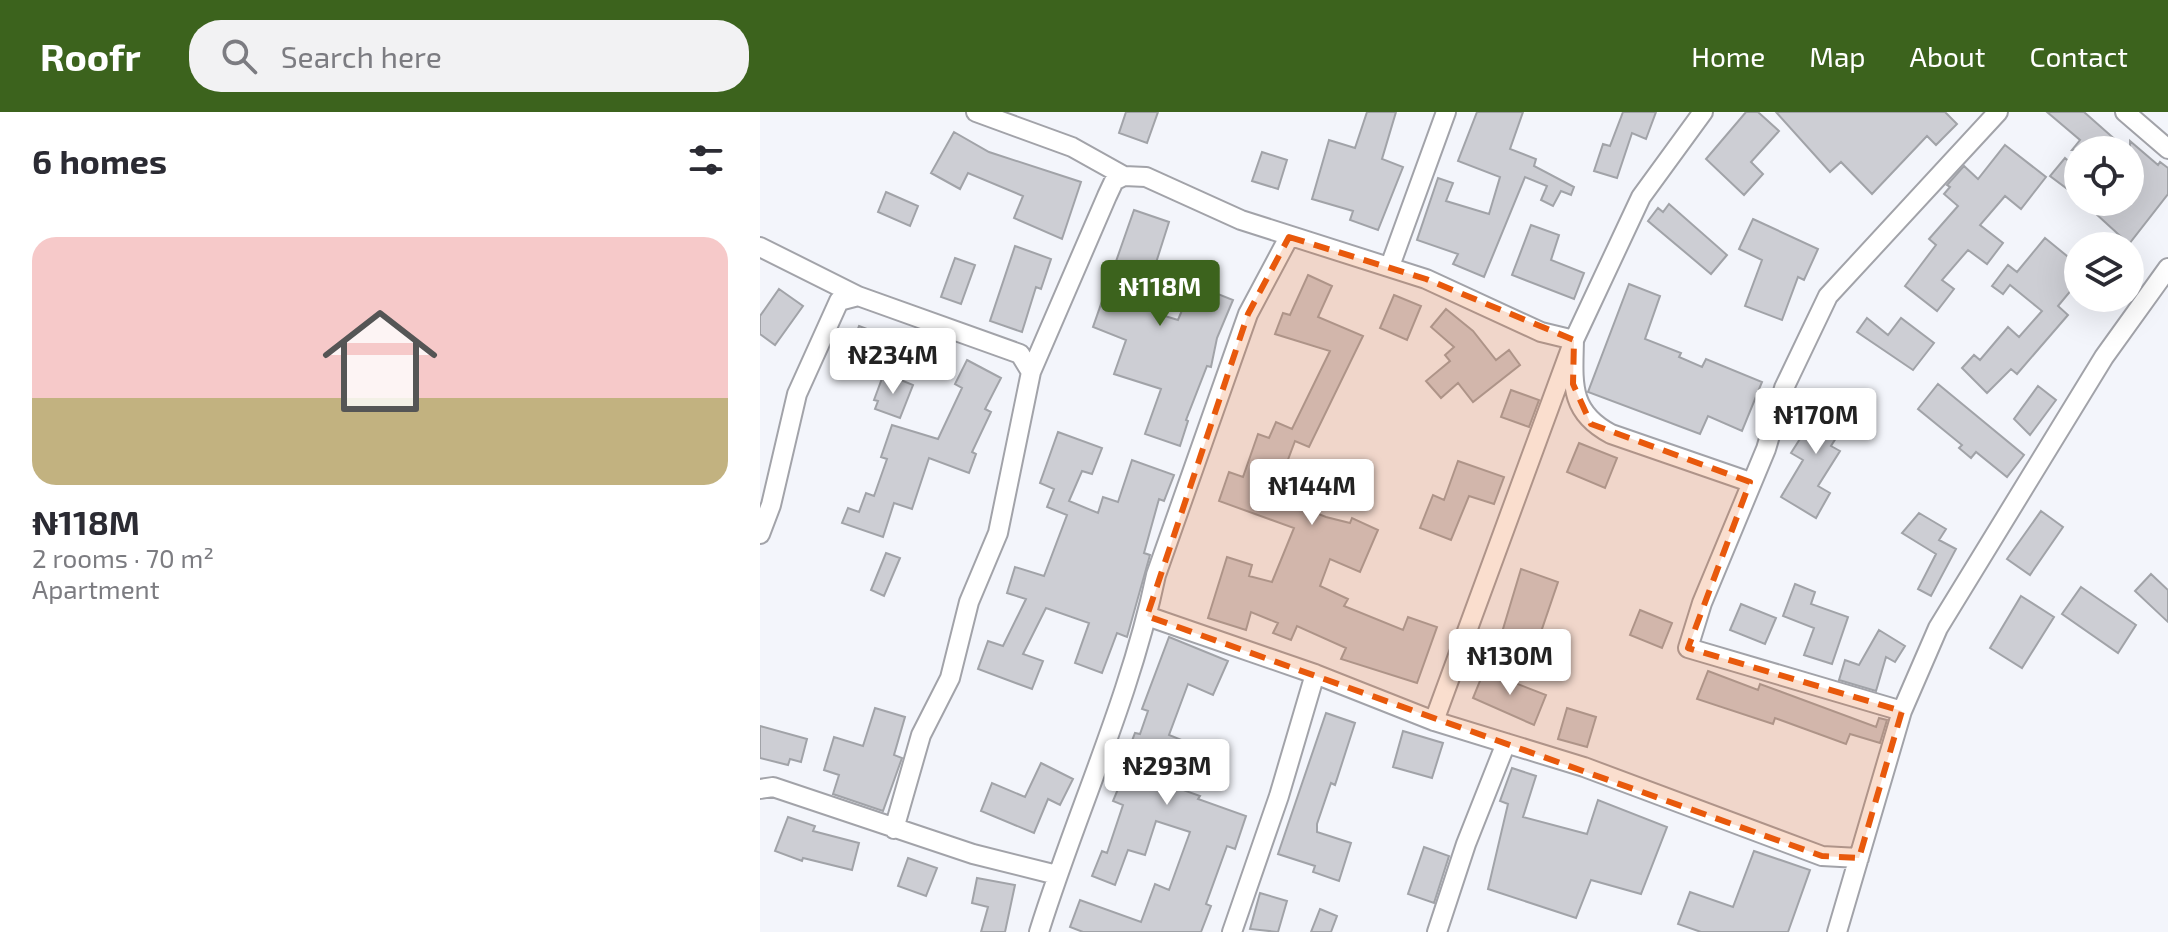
<!DOCTYPE html>
<html lang="en">
<head>
<meta charset="utf-8">
<style>
	body { margin:0; font-family:"Exo 2",sans-serif; background:#f2f2f3; color:#2b2b33; height:100vh; display:flex; flex-direction:column; font-size:30px; white-space:nowrap }
	* { box-sizing:border-box; margin:0 }
	p { font-size:26px; color:#7c7c81 }
	.icon { flex:none; width:44px; height:44px; fill:none; stroke:currentColor; stroke-width:2; stroke-linecap:round; stroke-linejoin:round }
	.map { position:relative; flex:1; overflow:hidden }
	.sheet { display:flex; flex-direction:column; background:#fff; width:760px }
	.sheet>* { flex:none }
	.fabs { position:absolute; left:1304px; top:24px; display:grid; gap:16px }
	.fabs a { display:grid; place-items:center; width:80px; height:80px; border-radius:50%; background:#fff; box-shadow:0 8px 32px #0002; font-size:40px }
	.price { position:absolute; translate:-50% -68px; padding:0 18px; border-radius:8px; background:#fff; color:#222; font-size:26px; line-height:52px; filter:drop-shadow(0 2px 4px #0008) }
	.price::after { content:''; position:absolute; left:50%; top:48px; width:24px; height:18px; margin-left:-12px; background:inherit; clip-path:polygon(0 0,100% 0,50% 100%) }
	.price.selected { background:#3c631d; color:#fff }
	ul { padding:0; list-style:none }
	li { display:grid; align-content:center; gap:16px; height:424px; padding:0 32px }
	li span { display:grid; place-items:center; height:248px; border-radius:24px; color:#555 }
	li>.icon { margin-inline-start:auto }
	span .icon { width:144px; height:144px; fill:#fffc; stroke-width:1 }
	li b { font-size:34px }
	h2 { display:flex; justify-content:space-between; align-items:center; height:96px; padding:0 32px; font-size:34px }
	header { display:flex; align-items:center; gap:48px; box-sizing:border-box; height:112px; padding:0 40px; background:#3c631d; color:#fff }
	header strong { font-size:38px }
	nav { display:flex; gap:44px; margin-inline-start:auto; font-size:28px }
	.search { width:560px; height:72px; background:#f2f2f3; display:flex; align-items:center; gap:20px; box-sizing:border-box; padding:0 28px; border-radius:32px; color:#7c7c81; font-size:30px }
	main { display:flex; flex:1; min-height:0 }
	.map>svg:first-child { display:block }
</style>
</head>
<body>
<header>
<strong>Roofr</strong>
<div class="search"><svg class="icon" aria-label="search" viewBox="0 0 24 24"><circle cx="10" cy="10" r="6"/><path d="M15 15l6 6"/></svg>Search here</div>
<nav><a>Home</a><a>Map</a><a>About</a><a>Contact</a></nav>
</header>
<main>
<section class="sheet">
<h2>6 homes<svg class="icon" aria-label="filters" viewBox="0 0 24 24"><path d="M4 7h16M4 17h16"/><circle cx="9" cy="7" r="2"/><circle cx="15" cy="17" r="2"/></svg></h2>
<ul>
<li><span style="background:linear-gradient(#f6c9c9 65%,#c2b280 0)"><svg class="icon" aria-label="home" viewBox="0 0 24 24"><path d="M3 11l9-7 9 7M6 9v11h12V9"/></svg></span><div><b>₦118M</b><p>2 rooms · 70 m²</p><p>Apartment</p></div></li>
</ul>
</section>
<div class="map">
<svg width="1408" height="820" viewBox="0 0 1408 820">
	<rect width="100%" height="100%" fill="#f3f5fb"/>
	<path fill="#cdced4" stroke="#a1a3a8" stroke-width="2" d="M366 0H398L387 31 359 21Z
		M607 0H636L622 47 643 55 618 118 590 108 593 99 552 87 569 28 595 36Z
		M717 0H763L750 37 776 47 774 54 814 75 811 83 801 79 793 94 781 88 787 74 765 65 724 165 693 152 698 142 657 128 678 66 693 71 686 89 729 102 740 65 698 49Z
		M863 0H896L886 27 872 21 857 66 834 59 843 32 850 34Z
		M986 0H998L1019 19 991 50 1003 62 984 83 946 47Z
		M1016 0H1185L1197 12 1176 33 1167 24 1112 82 1081 50 1070 60Z
		M1287 0H1324L1367 38H1312L1320 28Z
		M194 20 229 40 321 70 302 127 254 106 263 84 208 61 200 77 171 61Z
		M1370 29 1398 53 1400 50 1408 56V82L1369 132 1323 90H1370Z
		M1245 33 1286 65 1261 97 1245 84 1220 113 1243 131 1227 152 1208 138 1182 168 1194 177 1177 199 1145 174 1176 133 1169 127 1198 94 1184 82 1190 75 1187 73 1204 54 1218 67Z
		M502 40 527 48 518 77 492 69Z
		M1305 46 1318 57V85L1290 64Z
		M126 80 158 94 150 114 118 100Z
		M909 92 967 143 951 162 888 109 898 96 903 100Z
		M374 98 409 110 394 157 407 162 392 200 418 208 433 172 473 188 457 226 451 255 447 254 426 308 428 309 420 334 385 322 401 277 354 262 366 228 333 215Z
		M993 107 1058 137 1044 168 1038 165 1022 208 985 194 1002 148 979 137Z
		M771 113 799 123 791 148 824 161 814 187 752 163Z
		M1285 126 1318 153V170L1298 194 1308 203 1257 262 1251 257 1227 281 1202 256 1214 243 1220 248 1248 215 1259 225 1282 199 1250 173 1243 182 1232 174 1248 153 1257 160Z
		M255 134 291 147 281 177 276 175 262 220 230 209Z
		M195 146 215 153 201 192 181 185Z
		M548 163 572 174 558 205 603 224 549 335 535 329 517 377 526 380 523 388 566 405 590 411 592 406 618 418 600 460 570 447 560 474 588 487 584 494 643 518 648 505 677 515 657 571 581 547 586 536 537 514 531 528 513 521 518 511 491 500 486 518 448 506 467 445 492 453 489 464 512 470 534 416 459 389 469 360 483 365 498 322 509 326 516 310 532 317 570 239 515 222 523 201 530 203Z
		M869 172 900 184 885 227 921 241 919 245 942 255 946 247 1002 270 982 319 948 304 940 322 828 280Z
		M19 177 43 194 15 233 0 222V204Z
		M634 183 661 194 647 228 620 216Z
		M686 197 713 219 736 248 749 238 760 253 713 290 698 271 681 286 666 269 690 249 685 243 694 235 671 215Z
		M1107 206 1128 223 1141 206 1174 231 1153 258 1097 220Z
		M99 214 144 231 135 255 90 238Z
		M207 248 241 266 225 297 231 300 212 340 216 342 209 361 169 346 152 397 134 391 123 425 82 411 88 396 99 400 106 381 114 384 127 347 121 345 132 313 178 327 202 276 195 272Z
		M124 261 153 273 140 306 115 297 118 289 114 288Z
		M1178 272 1264 343 1247 365 1216 340 1211 346 1199 336 1202 333 1158 297Z
		M1278 274 1296 288 1270 323 1254 307Z
		M751 278 779 288 769 315 741 305Z
		M1061 281 1092 301 1071 334 1080 339 1058 374 1070 381 1056 406 1021 385 1043 348 1031 341 1054 305 1048 301Z
		M298 320 342 336 332 362 322 359 309 389 338 401 343 385 358 390 372 348 414 363 404 389 399 387 384 441 390 443 367 525 357 521 342 561 315 551 329 511 286 496 263 542 283 549 272 577 218 557 228 529 243 534 266 487 247 481 255 455 284 464 307 403 287 395 294 377 280 371Z
		M819 331 857 346 845 376 807 360Z
		M698 349 744 365 734 392 709 384 691 428 660 416 673 383 684 388Z
		M1281 399 1303 415 1270 463 1247 447Z
		M1159 401 1186 417 1179 428 1196 437 1171 484 1158 477 1176 442 1142 421Z
		M126 441 140 446 124 484 111 478Z
		M761 457 798 470 781 520 792 524 784 542 774 538 772 544 740 527Z
		M1391 462 1408 478V510L1375 479Z
		M1035 472 1055 480 1051 492 1088 505 1072 552 1044 543 1054 516 1023 504Z
		M1321 475 1376 513 1358 541 1302 502Z
		M1261 484 1294 505 1262 556 1230 536Z
		M981 492 1016 506 1005 532 970 518Z
		M880 498 912 511 902 536 870 523Z
		M1119 518 1145 534 1135 550 1126 545 1116 579 1079 568 1085 548 1099 553Z
		M409 525 468 549 453 583 428 572 409 623 439 635 423 678 440 684 438 687 486 704 475 737 467 734 446 792 451 794 441 820H323L310 815 320 788 381 810 395 772 409 778 430 720 396 709 385 743 368 738 355 773 332 764 342 739 347 741 363 693 353 689 375 636 370 634 375 621 380 622 388 599 382 597Z
		M724 559 786 583 774 613 713 586Z
		M948 559 998 578 1000 572 1116 615 1119 606 1127 608 1120 631 1090 622 1086 632 1015 606 1013 612 937 587Z
		M115 596 145 605 134 643 142 646 123 699 73 682 79 663 64 658 74 625 103 634Z
		M807 596 836 605 827 635 798 627Z
		M566 601 595 611 575 673 571 671 557 712V720L591 731 579 769 553 760 555 754 518 742Z
		M0 614 47 627 41 650 30 647 28 653 0 646Z
		M643 619 683 631 672 666 633 655Z
		M281 651 313 667 300 693 288 687 274 721 221 699 232 671 265 685Z
		M752 656 776 664 763 705 827 722 838 688 907 715 881 782 831 768 816 806 728 777 748 692 740 689Z
		M28 705 55 714 53 719 99 731 92 758 43 746 42 749 15 739Z
		M664 735 689 744 674 791 648 782Z
		M994 739 1050 758 1028 820H941L918 812 930 780 973 795Z
		M148 746 177 756 166 784 138 774Z
		M217 766 255 773 245 820H221L228 795 212 791Z
		M500 781 527 789 518 820 490 817Z
		M560 797 577 804 571 820H551Z"/>
	<g fill="none" stroke-linecap="round" stroke-linejoin="round">
		<defs>
			<path id="street" d="M216 0 312 35 364 64
				M1365 0 1408 37
				M0 135 98 184
				M630 154 686 0
				M0 422 11 393 37 282 79 189 98 184 260 242 271 260
				M387 504 555 562 674 609 824 655 1062 744 1099 746
				M1142 599 928 536 942 491 1006 337 1024 276 1068 184 1238 0
				M674 609 814 228 881 85 943 0
				M0 677 13 675 213 742 297 763
				M134 717 161 623 190 566 209 490 238 421 271 260 347 84 354 69 364 64 386 65 481 108 666 167 781 220 814 228C813 271 809 300 851 322L990 370
				M279 820C316 701 370 587 396 463L488 202 529 125
				M472 820 519 684 555 562
				M677 820 706 732 746 631
				M1077 820 1142 599 1178 516 1344 245 1408 156"/>
		</defs>
		<use href="#street" stroke="#a2a3a9" stroke-width="22"/>
		<use href="#street" stroke="#fff" stroke-width="18"/>
	</g>
	<path fill="#e8590c" fill-opacity="0.2" stroke="#e8590c" stroke-width="6" stroke-dasharray="16 10" stroke-linejoin="round" d="M529 125 666 167 814 228 813 272 831 312 990 370 928 536 1142 599 1099 746 1062 744 387 504 488 202Z"/>
</svg>
<div class="fabs">
<a><svg class="icon" aria-label="locate" viewBox="0 0 24 24"><circle cx="12" cy="12" r="6"/><path d="M12 2v4M12 18v4M2 12h4M18 12h4"/></svg></a>
<a><svg class="icon" aria-label="layers" viewBox="0 0 24 24"><path d="M12 4l9 5-9 5-9-5zM3 14l9 5 9-5"/></svg></a>
</div>
<b class="price selected" style="left:400px;top:216px">₦118M</b>
<b class="price" style="left:133px;top:284px">₦234M</b>
<b class="price" style="left:1056px;top:344px">₦170M</b>
<b class="price" style="left:552px;top:415px">₦144M</b>
<b class="price" style="left:750px;top:585px">₦130M</b>
<b class="price" style="left:407px;top:695px">₦293M</b>
</div>
</main>
</body>
</html>
